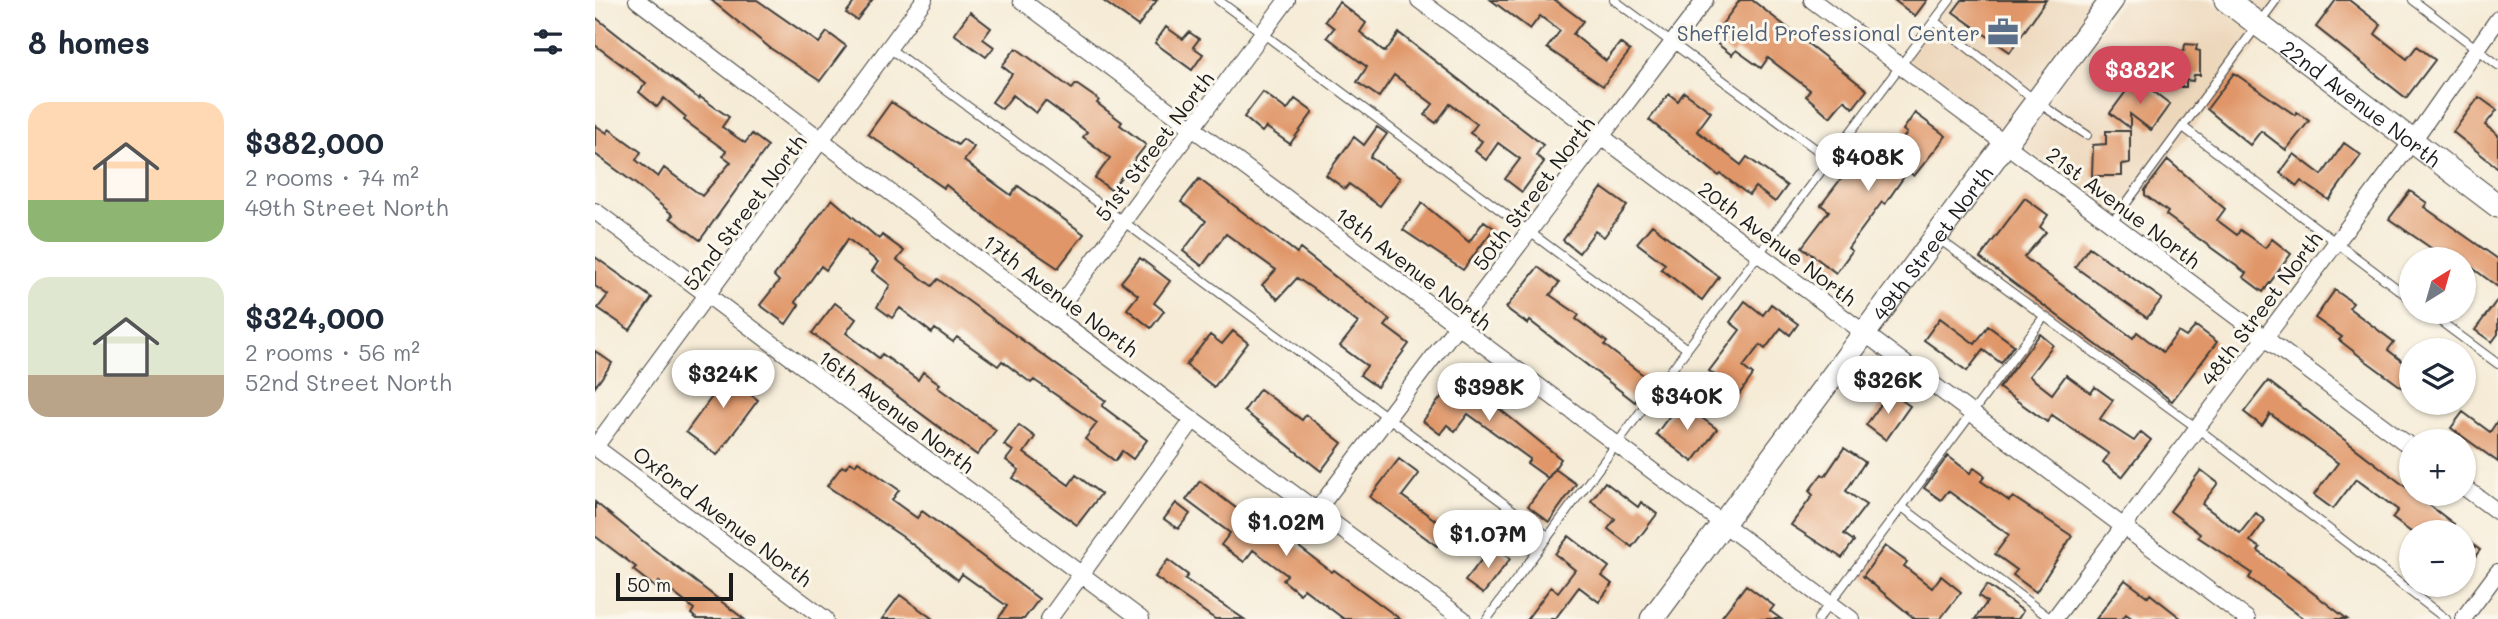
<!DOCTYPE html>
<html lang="en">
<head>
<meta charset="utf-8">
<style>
	body { margin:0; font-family:Mali,sans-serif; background:#f6f6f7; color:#1f2937; height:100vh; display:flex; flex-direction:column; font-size:26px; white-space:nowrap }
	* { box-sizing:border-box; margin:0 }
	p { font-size:23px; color:#747a83 }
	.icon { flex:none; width:38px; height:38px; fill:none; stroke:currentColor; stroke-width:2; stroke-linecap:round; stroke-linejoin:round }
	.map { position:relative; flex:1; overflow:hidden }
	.side { display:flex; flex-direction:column; background:#fff; width:595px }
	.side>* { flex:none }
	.needle { width:46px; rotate:37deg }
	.fabs { position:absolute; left:1804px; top:247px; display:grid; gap:14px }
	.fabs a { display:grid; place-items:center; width:77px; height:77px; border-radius:50%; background:#fff; box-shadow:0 2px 5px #0004; font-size:35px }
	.scale { position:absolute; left:21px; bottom:18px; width:117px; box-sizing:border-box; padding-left:7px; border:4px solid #1c1c1c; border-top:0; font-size:19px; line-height:24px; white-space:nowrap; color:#1c1c1c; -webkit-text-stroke:5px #fbf7ec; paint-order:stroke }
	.price { position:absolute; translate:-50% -60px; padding:0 16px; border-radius:24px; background:#fff; color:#222; font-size:23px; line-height:46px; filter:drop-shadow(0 2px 4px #0008) }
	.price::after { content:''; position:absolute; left:50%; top:42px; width:21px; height:16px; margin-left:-10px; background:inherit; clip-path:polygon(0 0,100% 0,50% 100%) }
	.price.active { background:#d1495b; color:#fff }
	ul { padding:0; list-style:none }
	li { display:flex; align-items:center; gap:21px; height:175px; padding:0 28px }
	li span { display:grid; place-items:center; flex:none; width:196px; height:140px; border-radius:21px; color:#555 }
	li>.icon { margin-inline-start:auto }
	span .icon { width:84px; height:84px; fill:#fffc; stroke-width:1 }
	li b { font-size:30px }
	h2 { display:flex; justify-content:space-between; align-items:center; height:84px; padding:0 28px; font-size:30px }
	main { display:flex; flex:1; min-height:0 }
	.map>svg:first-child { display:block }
</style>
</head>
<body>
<main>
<section class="side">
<h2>8 homes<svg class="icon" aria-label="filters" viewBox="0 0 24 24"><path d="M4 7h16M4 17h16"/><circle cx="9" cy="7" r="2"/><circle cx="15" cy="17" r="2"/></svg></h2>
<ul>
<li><span style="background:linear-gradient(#ffd9b3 70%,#8fb573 0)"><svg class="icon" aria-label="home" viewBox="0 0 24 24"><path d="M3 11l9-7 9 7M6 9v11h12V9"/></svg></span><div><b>$382,000</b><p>2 rooms · 74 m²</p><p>49th Street North</p></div></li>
<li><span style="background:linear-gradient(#dfe7d0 70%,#b9a48a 0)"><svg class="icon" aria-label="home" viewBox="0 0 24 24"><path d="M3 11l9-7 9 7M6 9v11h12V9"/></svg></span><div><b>$324,000</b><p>2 rooms · 56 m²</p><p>52nd Street North</p></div></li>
</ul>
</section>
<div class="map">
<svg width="1903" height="619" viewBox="0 0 1903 619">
	<rect width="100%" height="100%" fill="#fbf7ec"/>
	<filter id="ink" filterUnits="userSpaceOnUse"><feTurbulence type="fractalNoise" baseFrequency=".0143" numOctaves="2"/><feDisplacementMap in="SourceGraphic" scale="14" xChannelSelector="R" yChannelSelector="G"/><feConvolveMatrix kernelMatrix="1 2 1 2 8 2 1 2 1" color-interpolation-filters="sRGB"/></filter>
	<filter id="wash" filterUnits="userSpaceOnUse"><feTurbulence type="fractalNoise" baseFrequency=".00686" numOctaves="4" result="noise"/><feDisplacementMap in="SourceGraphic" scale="28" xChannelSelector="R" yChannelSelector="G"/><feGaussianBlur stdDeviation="1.57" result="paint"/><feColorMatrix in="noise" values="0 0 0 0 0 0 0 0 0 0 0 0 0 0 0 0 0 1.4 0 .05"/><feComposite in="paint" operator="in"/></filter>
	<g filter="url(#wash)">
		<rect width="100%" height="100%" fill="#f5ebd6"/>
		<path fill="#edd7bb" d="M1350 0H1507L1409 132 1307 56Z
			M1527 0H1616L1668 39 1527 220 1422 142Z
			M1646 0H1693L1678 23Z"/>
		<g id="blocks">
			<path fill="#e09668" d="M116 0H162L224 43 232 32 251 46 225 81 175 48Z
				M261 0H277L262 20 251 13Z
				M507 0H562L543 26Z
				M896 0H960L988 21 978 34 1011 61 1025 43 1035 51 1008 86 952 48 965 31 945 16 935 29Z
				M1145 0H1157L1272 90 1258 108 1249 100 1235 117 1211 96 1215 90 1173 58 1166 68 1141 50 1137 55 1116 39Z
				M1299 0H1332L1320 16Z
				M1367 0H1451L1415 52 1358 12Z
				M1741 0H1754L1786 25 1780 34 1812 59 1822 46 1840 60 1811 98 1721 27Z
				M744 2 771 23 765 32 790 52 804 33 948 145 941 155 949 162 927 192 910 179 925 159 903 143 891 160 880 151 887 141 875 133 882 124 855 104 841 123 830 115 838 104 799 75 784 97 762 82 772 67 732 37 739 28 730 21Z
				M375 12 396 28 388 39 399 47 391 57 359 34Z
				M0 17 104 99 105 97 134 117 127 127 150 143 157 134 173 146 105 240 75 218 78 215 42 185 0 154V125L12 133 14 129 46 152 41 160 63 177 69 168 107 196 136 162 128 156 131 151 89 120 91 117 69 98 62 107 44 92 51 83 0 45Z
				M571 27 588 39 594 32 604 39 598 47 608 54 597 70 560 43Z
				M1590 44 1602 45 1601 50 1605 51V75H1599L1598 81 1591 80V87H1568V55H1575V50L1589 51Z
				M421 48 477 89 481 84 504 100 502 103 527 122 525 125 551 145 516 190 500 178 515 158 488 137 492 132 450 101 441 113 418 95 407 109 397 102 417 74 407 66Z
				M1639 73 1700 115 1702 112 1714 121 1691 150 1666 131 1655 145 1612 109Z
				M1541 78 1575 104 1556 130 1535 114V128L1515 113Z
				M668 92 692 110 700 99 718 112 695 144 671 127 667 132 649 117Z
				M1089 92 1116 112 1102 131 1146 165 1152 157 1192 186 1180 202 1160 187 1154 195 1126 174 1124 176 1054 120 1074 94 1083 101Z
				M1884 97 1902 110 1890 125 1903 135V168L1858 132Z
				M296 102 363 145 368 139 379 147 369 161 416 195 423 186 489 234 463 268 406 230 351 185 349 188 273 134Z
				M1320 113 1351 136 1319 176 1313 171 1290 204 1287 202 1253 248 1257 251 1241 273 1207 247 1234 211 1226 205 1261 159 1281 173 1312 133 1308 130Z
				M782 127 792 134 775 157 805 178 785 206 754 184 750 189 731 175 759 137 769 145Z
				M1511 131H1535V163L1527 164V176H1497L1498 145 1511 144Z
				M1749 143 1766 155 1734 200 1706 181 1702 186 1685 173 1699 154 1727 175Z
				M1573 160 1630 209 1622 220 1642 235 1645 230 1670 248 1677 239 1696 254 1668 292 1648 277 1651 273 1571 215 1573 212 1550 195V190Z
				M604 179 702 253 705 249 795 320 790 326 814 344 782 387 765 375 772 366 745 346 763 323 721 291 702 278 683 299 667 285 681 270 631 234 607 266 588 251 611 221 586 202Z
				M1007 188 1032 206 1009 237 1000 231 984 253 968 240Z
				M1815 191 1832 203 1829 207 1903 259V287L1876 267 1869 277V259H1852L1794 219Z
				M1430 198 1453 215 1445 227 1451 232 1429 257 1433 260 1538 338 1542 332 1568 352 1583 332 1591 337 1601 326 1622 342 1577 401 1385 258Z
				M237 199 284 239 287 235 309 251 302 260 337 286 343 279 511 401 507 406 552 440 538 459 527 451 520 461 490 439 502 423 439 380 436 383 407 361 403 366 362 337 358 342 340 329 337 333 305 308 297 318 282 307 295 285 277 271 283 262 253 239 231 270 226 266 200 302 204 305 191 324 165 305 184 281 179 276Z
				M827 203 874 242 889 221 899 228 868 270 808 230Z
				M1057 225 1124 277 1107 300 1066 269 1070 264 1042 243Z
				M1494 247 1567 299 1552 318 1480 267Z
				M0 257 57 298 35 330 3 308 13 295 0 286Z
				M545 258 575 281 559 303 569 311 556 328 532 309 543 295 526 282Z
				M943 267 964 283 955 295 984 315 981 319 1012 342 1009 345 1056 381 1040 402 935 321 933 324 911 308Z
				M1740 290 1758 303 1754 308 1799 342 1793 350 1816 368V394L1771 361 1744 340 1747 337 1720 318Z
				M1903 299V334L1897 342 1880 330Z
				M1150 301 1168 315 1176 304 1203 324 1195 335 1186 328 1170 349 1165 345 1148 367 1158 375 1138 403 1118 387 1125 378 1114 371 1145 330 1135 322Z
				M240 303 261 319 251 333 284 358 287 354 323 380 328 372 345 384 342 387 401 430 382 455 217 333Z
				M1345 318 1380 344 1393 326 1419 345 1406 363 1388 350 1372 371 1329 340Z
				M638 331 653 343 619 387 591 365 615 335 627 344Z
				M1445 334 1458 345 1434 376 1457 394 1471 375 1496 393 1500 387 1518 400 1505 419 1539 441 1546 432 1556 440 1527 477 1508 462 1514 454 1457 415 1452 422 1404 388Z
				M0 351 17 363 0 387Z
				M127 362 158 385 152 392 163 400 122 455 91 432 125 386 114 378Z
				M863 375 966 459 953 478 932 463 935 459 873 414 860 431 852 425 845 434 828 421Z
				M1673 381 1859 524 1854 532H1816L1797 518 1803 510 1761 479 1738 509 1719 495 1743 463 1675 414 1667 426 1649 412Z
				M665 389 707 420 711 415 747 443 726 471 649 411Z
				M1295 392 1315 406 1291 440 1271 425Z
				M1085 402 1122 429 1098 462 1061 434Z
				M1868 412 1895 432 1903 420V462L1856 428Z
				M424 425 440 437 429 453 474 485 481 475 506 494 482 525 418 478 424 470 411 460 418 451 409 445Z
				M1249 448 1270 462 1251 491 1271 505 1249 534 1259 541 1247 558 1196 525 1218 495 1214 491 1227 474 1230 476Z
				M1353 456 1375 473 1379 468 1390 476 1386 481 1414 501 1418 497 1477 536 1441 592 1418 575 1422 570 1400 554 1414 535 1353 491 1346 500 1329 488Z
				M804 459 824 474 807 496 854 530 842 546 775 497Z
				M263 461 304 490 297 500 322 518 327 511 444 599 429 619H403L412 606 367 574 363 580 308 537 232 486 247 466 250 468 255 462 260 465Z
				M960 469 981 484 954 522 933 506Z
				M1606 470 1623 483 1607 504 1645 533 1661 513 1670 521 1655 541 1665 548 1663 551 1752 619H1709L1654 578 1657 573 1603 537 1605 534 1575 511Z
				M605 481 649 514 652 510 680 529 737 572 739 570 805 619H749L709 589 705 594 688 580 692 575 658 550 649 562 626 545 635 533 591 500Z
				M1010 482 1043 507 1046 502 1062 514 1037 547 1013 529 1020 519 996 501Z
				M0 502 49 542 149 619H102L96 614 99 609 64 582 60 587 38 570 41 567 0 536Z
				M581 503 595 514 583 529 569 519Z
				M974 536 1014 567 1007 576 1017 584 1004 602 984 587 960 619H932L956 587 963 592 980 570 960 554Z
				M1869 538 1885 550 1869 571Z
				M898 545 915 559 888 594 870 581Z
				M1290 546 1312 562 1309 566 1337 588 1346 576 1366 592 1345 619H1320L1268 576Z
				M573 560 593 575 590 579 649 619H620L560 577Z
				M1530 580 1553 597 1555 594 1587 619H1538L1531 614 1527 619H1501Z
				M1151 585 1179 606 1175 611 1186 619H1125Z
				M1392 585 1428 611 1423 619H1380L1392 602 1384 596Z
				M305 595 338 619H287Z"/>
		</g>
	</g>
	<g filter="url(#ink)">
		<use href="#blocks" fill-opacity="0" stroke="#3d3b38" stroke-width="2"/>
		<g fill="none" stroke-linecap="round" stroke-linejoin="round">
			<defs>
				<path id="lane" d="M623 0 1092 349 892 619
					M1019 0 1233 158
					M1818 0 1903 65
					M1339 21 1442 102 1492 135
					M294 48 953 536
					M1588 127 1816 299
					M1516 224 1681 0
					M1344 239 1602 428 1851 619
					M1833 312 1903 364
					M1092 349 1355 0
					M1307 507 1456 619
					M1223 619 1448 318"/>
				<path id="street" d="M42 0 458 316 868 619
					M426 0 1256 619
					M824 0 1652 619
					M1217 0 1816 447
					M0 211 546 619
					M458 316 692 0
					M0 447 329 0
					M0 447 230 619
					M1869 487 1903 512
					M722 510 1110 0
					M454 619 598 420
					M1459 619 1819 139 1903 19
					M1868 619 1903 572"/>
				<g id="secondary">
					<path id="s1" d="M1631 0 1903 206"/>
					<path id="s2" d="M1057 619 1517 0"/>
				</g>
			</defs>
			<use href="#lane" stroke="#3d3b38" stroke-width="10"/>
			<use href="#street" stroke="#3d3b38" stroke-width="18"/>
			<use href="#secondary" stroke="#3d3b38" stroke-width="25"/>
			<use href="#lane" stroke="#fff" stroke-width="8"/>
			<use href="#street" stroke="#fff" stroke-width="16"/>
			<use href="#secondary" stroke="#fff" stroke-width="23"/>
		</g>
	</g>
	<defs>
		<symbol id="office-bare" viewBox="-9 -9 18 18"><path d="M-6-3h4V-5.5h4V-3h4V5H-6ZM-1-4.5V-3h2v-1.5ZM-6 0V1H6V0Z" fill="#5c6f8a" stroke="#fbf7ec" stroke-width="2.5" paint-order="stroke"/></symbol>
	</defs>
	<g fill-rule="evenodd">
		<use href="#office-bare" x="1386" y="10" width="44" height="44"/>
	</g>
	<g text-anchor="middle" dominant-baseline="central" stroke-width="6" stroke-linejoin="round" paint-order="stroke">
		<g font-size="21" fill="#4e5e75" stroke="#fbf7ec" text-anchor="end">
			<text x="1385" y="32">Sheffield Professional Center</text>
		</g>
		<g font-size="21" fill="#1c1c1c" stroke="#fbf7ec">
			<text stroke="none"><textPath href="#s1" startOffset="170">22nd Avenue North</textPath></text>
			<text transform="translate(559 146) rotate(-53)">51st Street North</text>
			<text transform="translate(938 193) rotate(-53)">50th Street North</text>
			<text transform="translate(1529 207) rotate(37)">21st Avenue North</text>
			<text transform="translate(149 212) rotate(-53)">52nd Street North</text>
			<text stroke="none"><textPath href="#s2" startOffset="469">49th Street North</textPath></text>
			<text transform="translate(1183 243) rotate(37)">20th Avenue North</text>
			<text transform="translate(819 268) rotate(37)">18th Avenue North</text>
			<text transform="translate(466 295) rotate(37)">17th Avenue North</text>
			<text transform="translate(1666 308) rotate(-53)">48th Street North</text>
			<text transform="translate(302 411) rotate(37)">16th Avenue North</text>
			<text transform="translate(128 516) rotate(37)">Oxford Avenue North</text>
		</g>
	</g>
</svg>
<div class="fabs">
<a><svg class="needle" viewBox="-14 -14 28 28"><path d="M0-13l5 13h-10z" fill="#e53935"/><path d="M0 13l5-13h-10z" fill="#747a83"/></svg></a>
<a><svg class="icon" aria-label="layers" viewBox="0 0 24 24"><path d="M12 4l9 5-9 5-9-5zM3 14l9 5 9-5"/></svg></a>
<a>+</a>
<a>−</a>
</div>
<div class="scale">50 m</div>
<b class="price active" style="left:1545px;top:106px">$382K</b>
<b class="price" style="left:1273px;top:193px">$408K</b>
<b class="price" style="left:128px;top:410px">$324K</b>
<b class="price" style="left:1293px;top:416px">$326K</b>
<b class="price" style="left:894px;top:423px">$398K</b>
<b class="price" style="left:1092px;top:432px">$340K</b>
<b class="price" style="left:691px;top:558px">$1.02M</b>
<b class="price" style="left:893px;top:570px">$1.07M</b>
</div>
</main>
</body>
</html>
